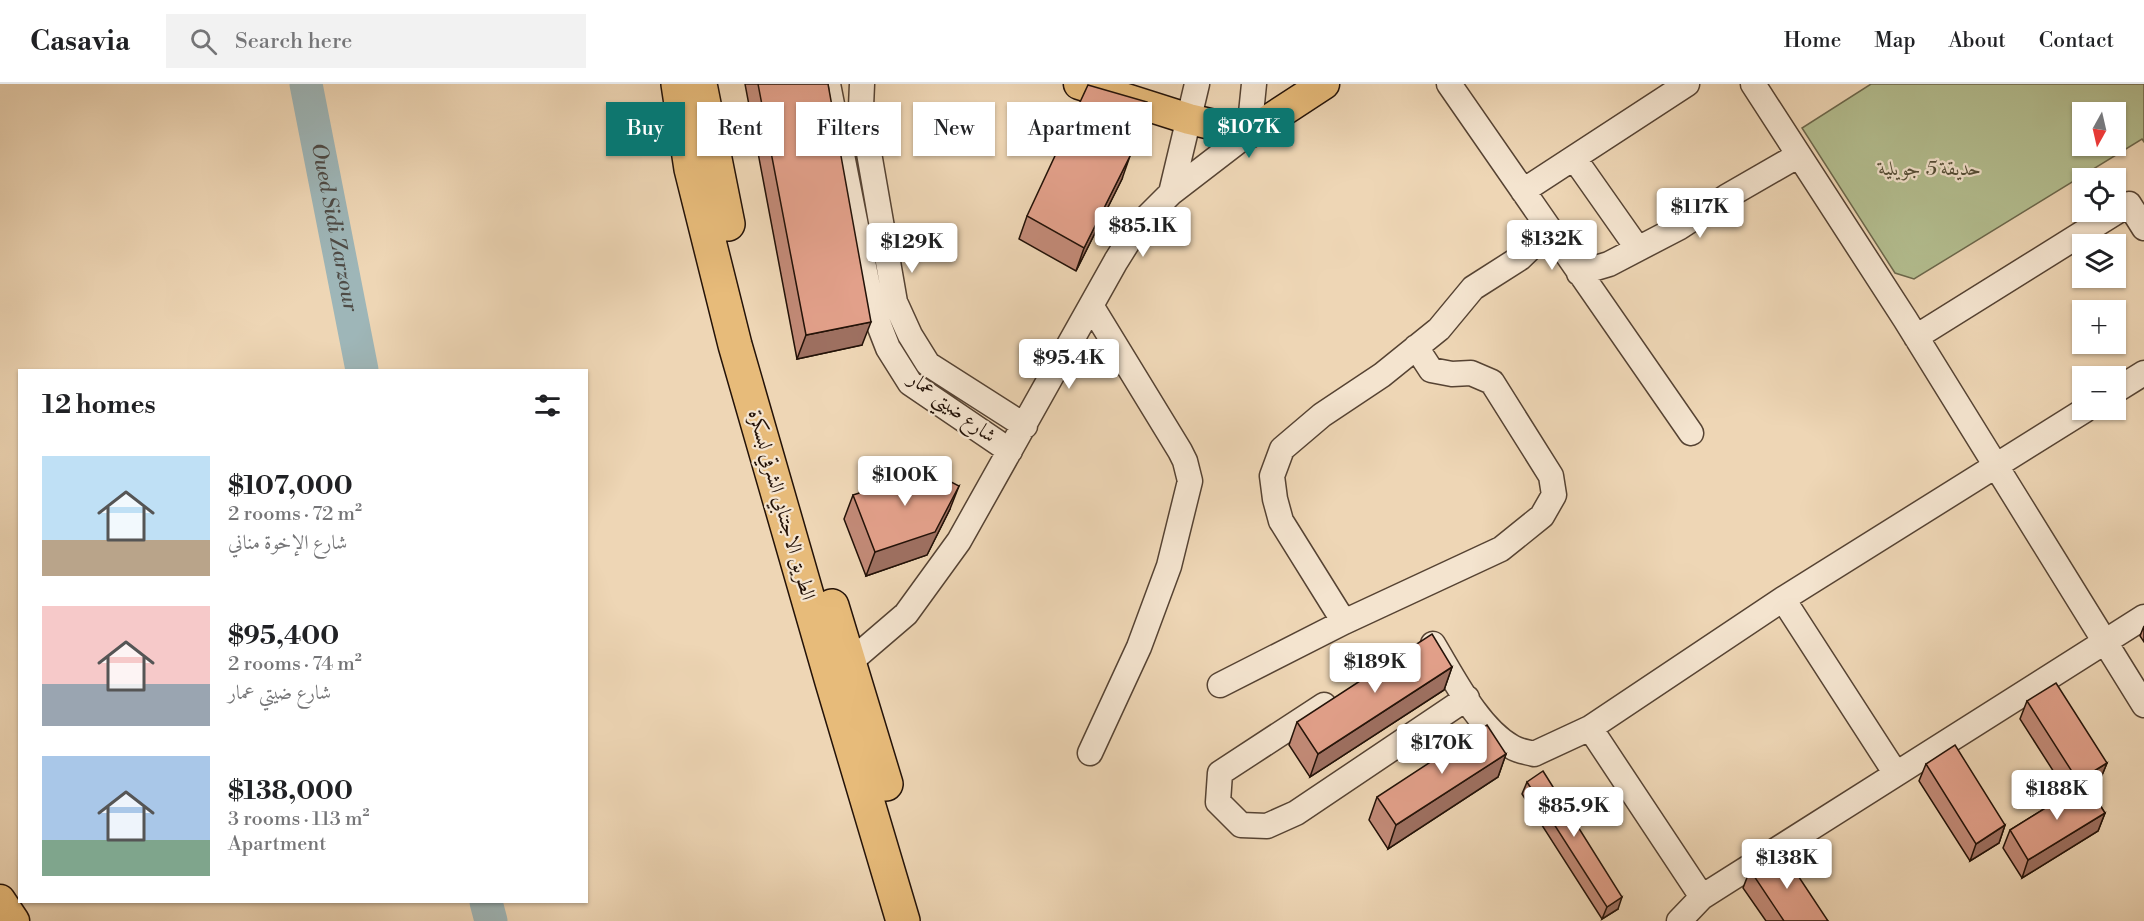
<!DOCTYPE html>
<html lang="en">
<head>
<meta charset="utf-8">
<style>
	body { margin:0; font-family:"Libre Bodoni",Amiri,serif; background:#f2f2f2; color:#202124; height:100vh; display:flex; flex-direction:column; font-size:22px; white-space:nowrap }
	* { box-sizing:border-box; margin:0 }
	p { font-size:20px; color:#757577 }
	.icon { flex:none; width:33px; height:33px; fill:none; stroke:currentColor; stroke-width:2; stroke-linecap:round; stroke-linejoin:round }
	.map { position:relative; flex:1; overflow:hidden }
	.side { position:absolute; left:18px; top:285px; width:570px; height:534px; display:flex; flex-direction:column; background:#fff; border-radius:0px; box-shadow:0 2px 4px #0004 }
	.side>* { flex:none }
	.guide { position:absolute; left:606px; top:18px; width:570px; height:54px; display:flex; gap:12px }
	.needle { width:39px; rotate:188deg }
	.buttons { position:absolute; left:2072px; top:18px; display:grid; gap:12px }
	.buttons a { display:grid; place-items:center; width:54px; height:54px; border-radius:0px; background:#fff; box-shadow:0 2px 4px #0004; font-size:30px }
	.price { position:absolute; translate:-50% -51px; padding:0 14px; border-radius:6px; background:#fff; color:#222; font-size:20px; line-height:39px; filter:drop-shadow(0 2px 3px #0008) }
	.price::after { content:''; position:absolute; left:50%; top:36px; width:18px; height:14px; margin-left:-9px; background:inherit; clip-path:polygon(0 0,100% 0,50% 100%) }
	.price.active { background:#0f766e; color:#fff }
	ul { padding:0; list-style:none }
	li { display:flex; align-items:center; gap:18px; height:150px; padding:0 24px }
	li span { display:grid; place-items:center; flex:none; width:168px; height:120px; border-radius:0px; color:#555 }
	li>.icon { margin-inline-start:auto }
	span .icon { width:72px; height:72px; fill:#fffc; stroke-width:1 }
	li b { font-size:26px }
	h2 { display:flex; justify-content:space-between; align-items:center; height:72px; padding:0 24px; font-size:26px }
	.tag { padding:0 21px; border-radius:0px; background:#fff; box-shadow:0 2px 4px #0004; font-size:21px; line-height:54px }
	.tag.active { background:#0f766e; color:#fff }
	header { display:flex; align-items:center; gap:36px; box-sizing:border-box; height:84px; padding:0 30px; background:#fff; border-bottom:2px solid #e0e0e0 }
	header strong { font-size:28px }
	nav { display:flex; gap:33px; margin-inline-start:auto; font-size:21px }
	.search { width:420px; height:54px; background:#f2f2f2; display:flex; align-items:center; gap:15px; box-sizing:border-box; padding:0 21px; border-radius:0px; color:#757577; font-size:22px }
	.map>svg:first-child { display:block }
</style>
</head>
<body>
<header>
<strong>Casavia</strong>
<div class="search"><svg class="icon" aria-label="search" viewBox="0 0 24 24"><circle cx="10" cy="10" r="6"/><path d="M15 15l6 6"/></svg>Search here</div>
<nav><a>Home</a><a>Map</a><a>About</a><a>Contact</a></nav>
</header>
<div class="map">
<svg width="2144" height="837" viewBox="0 0 2144 837">
	<rect width="100%" height="100%" fill="#eed6b5"/>
	<filter id="stains"><feTurbulence type="fractalNoise" baseFrequency=".00333" numOctaves="4"/><feColorMatrix values="0 0 0 0 .2 0 0 0 0 .09 0 0 0 0 .02 0 0 0 .5 -.17"/></filter>
	<radialGradient id="worn" r=".72"><stop offset=".6" stop-color="#630" stop-opacity="0"/><stop offset="1" stop-color="#630" stop-opacity=".3"/></radialGradient>
	<path fill="#b4bf91" stroke="#6c684c" stroke-width="1.5" fill-rule="evenodd" d="M1871 0H2144V58L2142 55 1914 195 1895 189 1802 44ZM2082 28H2115V62H2082Z"/>
	<g fill="none" stroke-linecap="round" stroke-linejoin="round">
		<g stroke="#9eb6b8" stroke-width="33">
			<path id="s1" d="M306 0 362 286"/>
			<path d="M486 818 491 837"/>
		</g>
		<defs>
			<path id="minor" d="M828 0 872 223 888 264 910 299 1010 367
				M862 0 861 23 895 218 910 251 928 280 1025 342
				M1449 0 1691 349
				M1753 0 1905 235 2144 621
				M1574 74 1638 165
				M1523 107 1687 0
				M1171 109 1197 0
				M1579 189 1609 180 1680 143 1726 113 1799 71
				M1916 253 2129 120 2144 144
				M2115 307 2144 289
				M1783 515 1896 690
				M1344 538 1281 437 1275 415 1272 392 1282 365 1322 331 1382 291 1439 245 1473 204 1520 174 1549 146
				M1433 560C1453 593 1478 644 1512 663 1518 667 1527 668 1534 670L1590 644 1783 515 2085 326
				M850 578 906 530 959 457 1116 177 1138 142 1171 109 1249 49 1254 0
				M1220 601 1344 538 1501 465 1542 432 1554 411 1551 392 1492 298 1471 289 1452 290 1431 286 1416 263
				M1324 621 1220 689 1218 718 1241 741 1267 742 1296 729 1467 614
				M1590 644 1702 813
				M1090 669 1139 563 1169 482 1190 397 1185 377 1180 367 1092 223
				M1679 837 1702 813 2144 533"/>
			<path id="major" d="M1079 0 1189 35 1249 49 1324 0
				M0 816 14 837"/>
			<path id="highway" d="M678 0 691 85 735 261 832 598 903 837
				M701 5 728 140
				M832 522 886 700"/>
		</defs>
		<use href="#minor" stroke="#564333" stroke-width="27"/>
		<use href="#major" stroke="#231208" stroke-width="33"/>
		<use href="#highway" stroke="#231208" stroke-width="36"/>
		<use href="#minor" stroke="#f4e4cf" stroke-width="24"/>
		<use href="#major" stroke="#e7bb7a" stroke-width="30"/>
		<use href="#highway" stroke="#e7bb7a" stroke-width="33"/>
	</g>
	<path fill="#c28a77" stroke="#231208" stroke-width="1.5" d="M745 0H828L862 261 797 275Z
		M1122 95 1076 187 1019 155 1027 132Z
		M853 411 950 425 927 471 866 492 844 435Z
		M2144 542V558L2140 552Z
		M1452 583 1444 606 1310 693 1289 661 1297 638Z
		M2027 617 2107 679 2100 696 2089 704 2105 729 2098 747 2022 794 2003 764 2010 746 2068 710 2020 635Z
		M1506 670 1498 693 1388 765 1369 736 1377 713Z
		M1926 680 2005 741 1999 759 1970 777 1919 697Z
		M1527 698 1618 825 1602 835 1522 710Z
		M1750 786 1828 837H1766L1743 804Z"/>
	<path fill="#9e7061" stroke="#231208" stroke-width="1.5" d="M1130 72 1122 95 1076 187 1084 164Z
		M871 238 862 261 797 275 806 251Z
		M959 402 950 425 927 471 866 492 875 468Z
		M1452 583 1444 606 1310 693 1318 670Z
		M1506 670 1498 693 1388 765 1396 741Z
		M2107 679 2100 696 2071 715 2078 697Z
		M2105 729 2098 747 2022 794 2028 776Z
		M2005 741 1999 759 1970 777 1976 760Z
		M1622 813 1618 825 1602 835 1607 823Z"/>
	<path fill="#e2a08a" stroke="#231208" stroke-width="1.5" d="M758 0H828L871 238 806 251Z
		M1088 1 1147 18 1130 72 1084 164 1027 132Z
		M907 375 959 402 935 448 875 468 853 411 897 397Z
		M1432 550 1452 583 1318 670 1297 638Z
		M2056 599 2107 679 2078 697 2027 617Z
		M1487 641 1506 670 1396 741 1377 713Z
		M1955 661 2005 741 1976 760 1926 680Z
		M1543 687 1622 813 1607 823 1527 698Z
		M2086 699 2105 729 2028 776 2010 746Z
		M1781 766 1828 837H1784L1750 786Z"/>
	<g text-anchor="middle" dominant-baseline="central" stroke-width="4.5" stroke-linejoin="round" paint-order="stroke">
		<g font-size="20" font-style="italic" fill="#564f38" stroke="#f4e4cf">
			<text x="1930" y="85">حديقة 5 جويلية</text>
		</g>
		<g font-size="20" fill="#231208" stroke="#f4e4cf">
			<text transform="translate(952 324) rotate(37)">شارع ضيتي عمار</text>
			<text transform="translate(781 421) rotate(74)">الطريق الاجتنابي الشرقي لبسكرة</text>
		</g>
		<g font-size="21" font-style="italic" fill="#4e4b46" stroke="#f4e4cf">
			<text stroke="none"><textPath href="#s1" startOffset="146">Oued Sidi Zarzour</textPath></text>
		</g>
	</g>
	<rect width="100%" height="100%" filter="url(#stains)"/>
	<rect width="100%" height="100%" fill="url(#worn)"/>
</svg>
<div class="buttons">
<a><svg class="needle" viewBox="-14 -14 28 28"><path d="M0-13l5 13h-10z" fill="#e53935"/><path d="M0 13l5-13h-10z" fill="#757577"/></svg></a>
<a><svg class="icon" aria-label="locate" viewBox="0 0 24 24"><circle cx="12" cy="12" r="6"/><path d="M12 2v4M12 18v4M2 12h4M18 12h4"/></svg></a>
<a><svg class="icon" aria-label="layers" viewBox="0 0 24 24"><path d="M12 4l9 5-9 5-9-5zM3 14l9 5 9-5"/></svg></a>
<a>+</a>
<a>−</a>
</div>
<b class="price active" style="left:1249px;top:75px">$107K</b>
<b class="price" style="left:1700px;top:155px">$117K</b>
<b class="price" style="left:1143px;top:174px">$85.1K</b>
<b class="price" style="left:1552px;top:187px">$132K</b>
<b class="price" style="left:912px;top:190px">$129K</b>
<b class="price" style="left:1069px;top:306px">$95.4K</b>
<b class="price" style="left:905px;top:423px">$100K</b>
<b class="price" style="left:1375px;top:610px">$189K</b>
<b class="price" style="left:1442px;top:691px">$170K</b>
<b class="price" style="left:2057px;top:737px">$188K</b>
<b class="price" style="left:1574px;top:754px">$85.9K</b>
<b class="price" style="left:1787px;top:806px">$138K</b>
<div class="guide">
<a class="tag active">Buy</a>
<a class="tag">Rent</a>
<a class="tag">Filters</a>
<a class="tag">New</a>
<a class="tag">Apartment</a>
</div>
<section class="side">
<h2>12 homes<svg class="icon" aria-label="filters" viewBox="0 0 24 24"><path d="M4 7h16M4 17h16"/><circle cx="9" cy="7" r="2"/><circle cx="15" cy="17" r="2"/></svg></h2>
<ul>
<li><span style="background:linear-gradient(#bfe0f5 70%,#b9a48a 0)"><svg class="icon" aria-label="home" viewBox="0 0 24 24"><path d="M3 11l9-7 9 7M6 9v11h12V9"/></svg></span><div><b>$107,000</b><p>2 rooms · 72 m²</p><p>شارع الإخوة مناني</p></div></li>
<li><span style="background:linear-gradient(#f6c9c9 65%,#9aa5b1 0)"><svg class="icon" aria-label="home" viewBox="0 0 24 24"><path d="M3 11l9-7 9 7M6 9v11h12V9"/></svg></span><div><b>$95,400</b><p>2 rooms · 74 m²</p><p>شارع ضيتي عمار</p></div></li>
<li><span style="background:linear-gradient(#a9c7e8 70%,#7fa58c 0)"><svg class="icon" aria-label="home" viewBox="0 0 24 24"><path d="M3 11l9-7 9 7M6 9v11h12V9"/></svg></span><div><b>$138,000</b><p>3 rooms · 113 m²</p><p>Apartment</p></div></li>
</ul>
</section>
</div>
</body>
</html>
